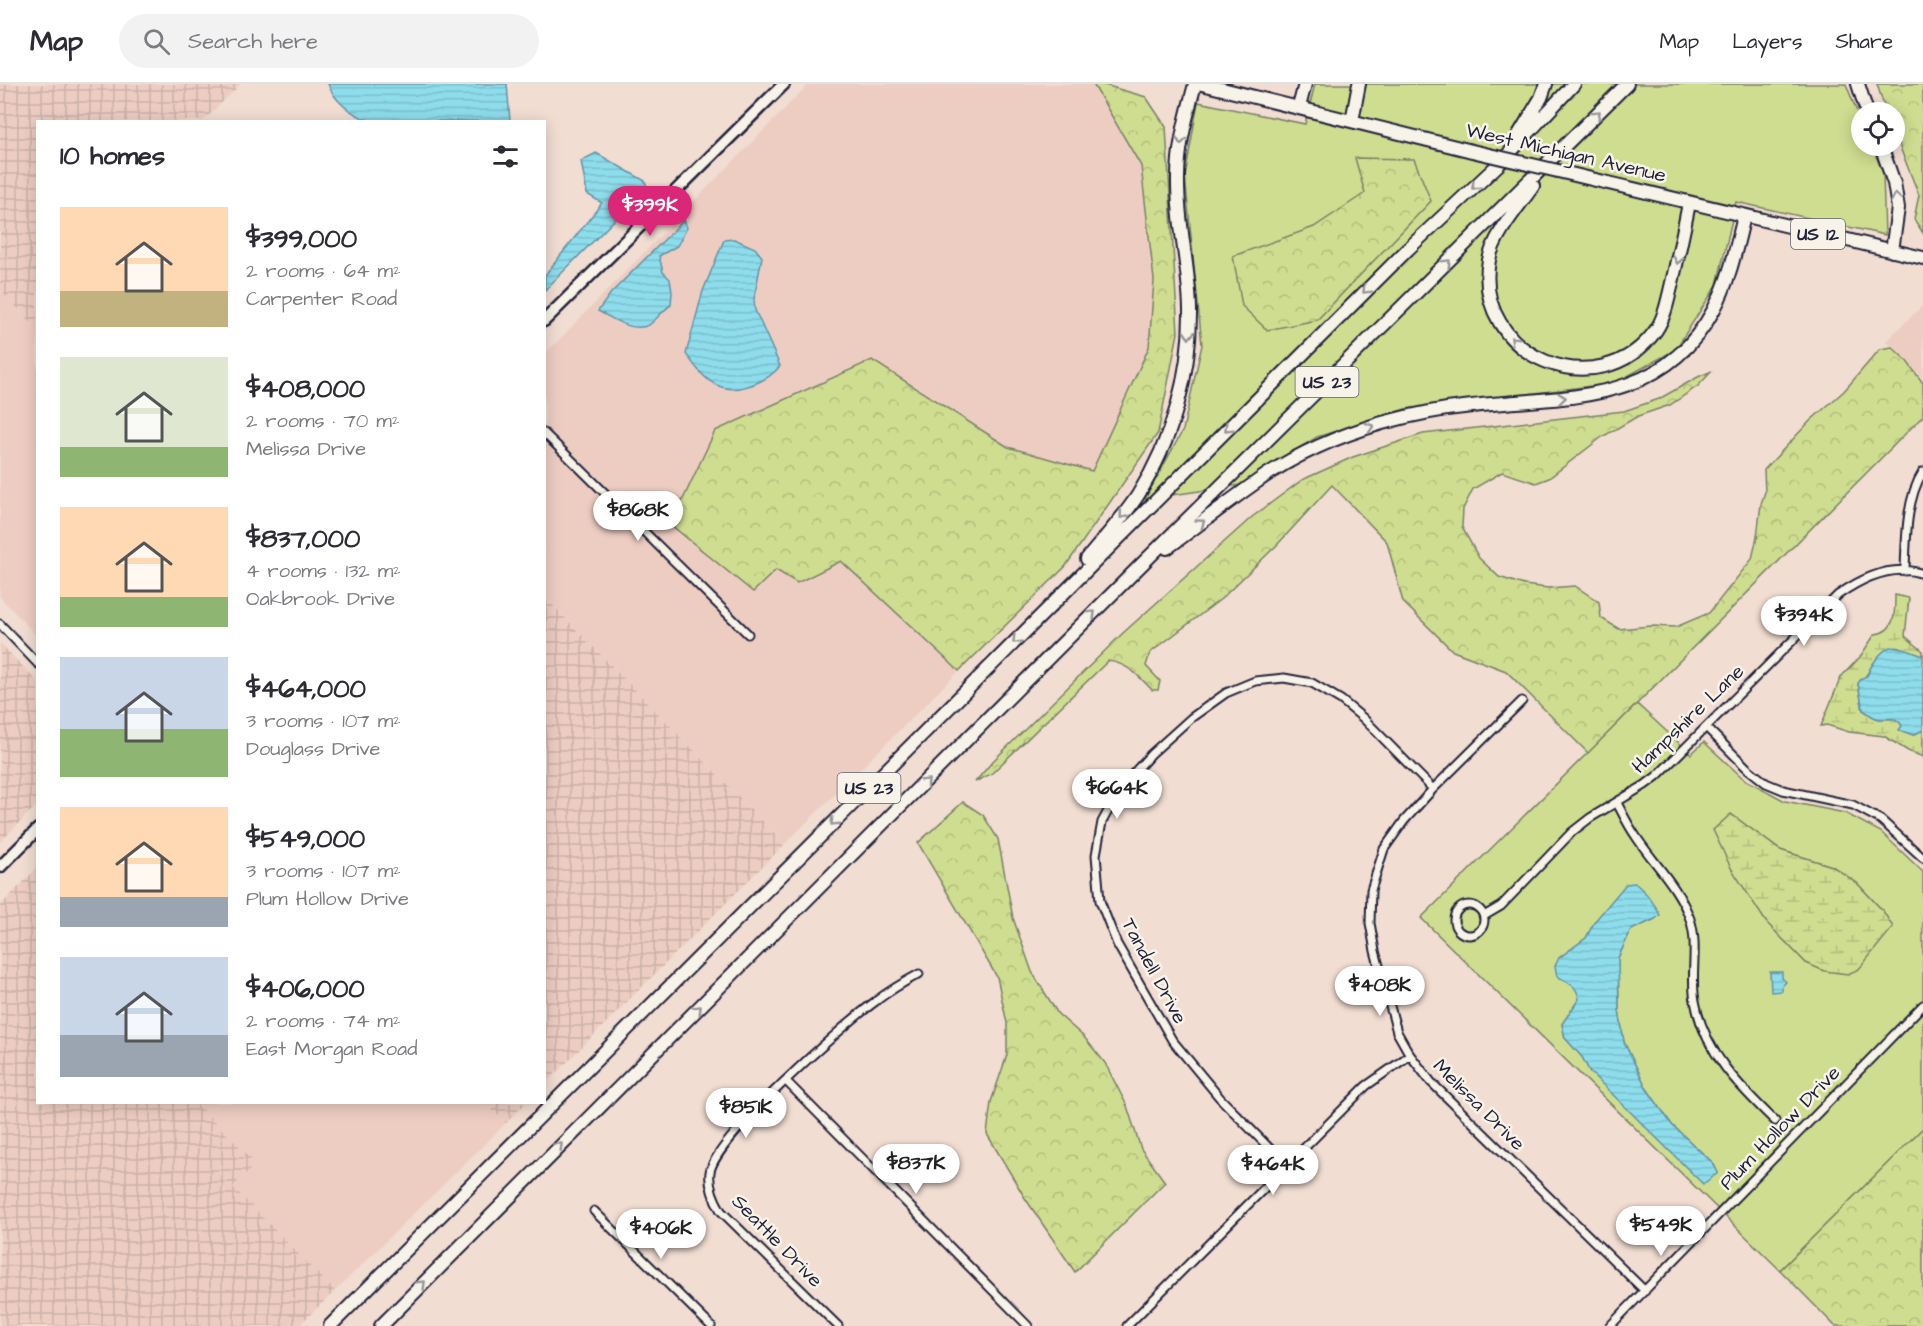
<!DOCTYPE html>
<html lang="en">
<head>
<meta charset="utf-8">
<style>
	body { margin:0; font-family:"Architects Daughter",sans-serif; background:#f2f2f3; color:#2b2b33; height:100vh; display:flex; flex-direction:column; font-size:22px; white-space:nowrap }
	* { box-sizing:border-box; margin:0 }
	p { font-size:20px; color:#7c7c81 }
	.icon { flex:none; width:33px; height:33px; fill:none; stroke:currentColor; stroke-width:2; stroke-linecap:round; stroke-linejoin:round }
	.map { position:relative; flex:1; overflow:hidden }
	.panel { position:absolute; left:36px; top:36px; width:510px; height:984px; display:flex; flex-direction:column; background:#fff; border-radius:0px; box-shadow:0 3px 15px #0003 }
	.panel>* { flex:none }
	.buttons { position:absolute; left:1851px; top:18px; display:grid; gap:12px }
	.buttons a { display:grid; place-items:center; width:54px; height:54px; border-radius:50%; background:#fff; box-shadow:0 3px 15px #0003; font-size:30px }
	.price { position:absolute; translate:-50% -51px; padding:0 14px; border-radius:21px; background:#fff; color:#222; font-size:20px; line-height:39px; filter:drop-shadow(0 2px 3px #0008) }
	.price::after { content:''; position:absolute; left:50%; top:36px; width:18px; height:14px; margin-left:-9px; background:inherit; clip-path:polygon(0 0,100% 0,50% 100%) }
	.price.current { background:#db2777; color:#fff }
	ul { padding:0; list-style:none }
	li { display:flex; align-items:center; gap:18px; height:150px; padding:0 24px }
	li span { display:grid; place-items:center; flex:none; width:168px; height:120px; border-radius:0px; color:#555 }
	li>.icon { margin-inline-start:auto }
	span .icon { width:72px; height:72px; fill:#fffc; stroke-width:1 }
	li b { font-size:26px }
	h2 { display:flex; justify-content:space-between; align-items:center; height:72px; padding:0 24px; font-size:26px }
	header { display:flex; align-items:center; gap:36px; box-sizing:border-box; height:84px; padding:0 30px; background:#fff; border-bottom:2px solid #e1e1e2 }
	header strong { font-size:28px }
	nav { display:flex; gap:33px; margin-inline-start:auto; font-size:21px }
	.search { width:420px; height:54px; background:#f2f2f3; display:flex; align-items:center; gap:15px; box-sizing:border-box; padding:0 21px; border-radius:33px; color:#7c7c81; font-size:22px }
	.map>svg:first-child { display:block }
</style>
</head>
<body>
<header>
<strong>Map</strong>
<div class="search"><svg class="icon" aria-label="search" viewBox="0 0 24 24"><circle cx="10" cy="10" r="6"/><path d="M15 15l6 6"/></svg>Search here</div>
<nav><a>Map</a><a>Layers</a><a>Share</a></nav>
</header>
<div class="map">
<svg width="1923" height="1242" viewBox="0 0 1923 1242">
	<defs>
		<pattern id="industrial-grid" width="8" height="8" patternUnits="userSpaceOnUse" patternTransform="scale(1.5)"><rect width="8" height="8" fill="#edcdc2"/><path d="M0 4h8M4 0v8" fill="none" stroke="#cbb0a8"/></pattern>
		<pattern id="forest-crowns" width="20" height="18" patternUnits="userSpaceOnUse" patternTransform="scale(1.5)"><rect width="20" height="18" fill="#cfdd90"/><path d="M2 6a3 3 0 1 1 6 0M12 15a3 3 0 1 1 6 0" fill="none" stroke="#b1bd7d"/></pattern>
		<pattern id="wetland-marsh" width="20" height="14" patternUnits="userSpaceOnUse" patternTransform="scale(1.5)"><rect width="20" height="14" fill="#cfdd90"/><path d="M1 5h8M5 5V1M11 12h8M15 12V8" fill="none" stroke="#b1bd7d"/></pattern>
		<pattern id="water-rules" width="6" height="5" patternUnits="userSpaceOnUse" patternTransform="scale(1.5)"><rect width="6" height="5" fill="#8eddec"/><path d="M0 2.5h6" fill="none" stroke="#7abdcb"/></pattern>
	</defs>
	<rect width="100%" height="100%" fill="#f1ddd2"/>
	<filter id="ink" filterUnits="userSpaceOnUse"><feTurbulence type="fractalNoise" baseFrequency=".0167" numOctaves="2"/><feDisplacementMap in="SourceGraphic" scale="12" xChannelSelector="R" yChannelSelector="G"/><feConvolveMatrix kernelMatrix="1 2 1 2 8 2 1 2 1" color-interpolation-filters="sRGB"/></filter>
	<g filter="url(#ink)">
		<path fill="#edcdc2" d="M809 0H1093L1141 82 1154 196 1149 263 1092 388 1008 363 872 277 776 486 797 499 841 477 959 587 785 760 545 513V270Z
			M0 206 37 245V552L0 513Z
			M1923 221V294L1886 257Z
			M196 1019H485L506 1039 335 1207 232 1103 255 1079Z"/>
		<path fill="url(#industrial-grid)" d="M0 0H241L203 37 38 38 37 245 0 206Z
			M545 513 785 760 545 1000Z
			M0 559 38 598 37 721 0 758Z
			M37 784 38 1018 196 1019 256 1079 233 1103 335 1207 298 1242H0V822Z
			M485 1019H526L506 1039Z"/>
		<path fill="#cfdd90" stroke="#788066" stroke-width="1.5" fill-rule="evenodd" d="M1315 0H1846L1861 38 1862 62H1872L1883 89 1885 151 1736 118 1717 201 1675 266 1615 299 1405 325 1317 353 1240 401 1145 415 1183 346 1202 261 1185 92 1198 18 1305 40Z
			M1637 620 1691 670 1704 658 1744 695 1785 717 1845 729 1881 748 1923 788V1044L1780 1186 1421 834ZM1731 730 1780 766 1832 782 1857 799 1883 827 1806 879ZM1602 831 1655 835 1631 846 1618 874 1619 926 1624 958 1647 1005 1672 1041 1713 1079 1718 1089 1590 988 1582 973 1565 954 1562 940 1579 915 1578 907 1559 874 1586 854 1595 837Z"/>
		<path fill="url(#forest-crowns)" stroke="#788066" stroke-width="1.5" d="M1093 0H1101L1146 13 1166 43 1178 249 1158 349 1065 483 959 587 841 477 797 499 776 486 753 508 671 441 715 347 872 276 1008 363 1092 387 1149 263 1154 196 1141 82Z
			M1877 0H1923V149L1914 135 1919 111 1895 51 1894 28H1886Z
			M1355 74 1414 75 1431 117 1317 236 1267 246 1242 222 1233 172 1314 143 1365 109Z
			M1892 263 1906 276 1923 299V332L1588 669 1506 587 1453 567 1403 518 1387 458 1332 401 1277 461 1221 515 1150 569 1146 582 1160 597 1158 606H1152C1139 592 1127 579 1108 577L991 690 975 698 993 677 1123 549 1252 433 1302 396 1353 373 1423 350 1624 327 1659 315 1698 293 1712 287 1698 302 1670 321 1638 332 1602 353 1549 394 1536 399 1502 388 1473 405 1463 425 1462 443 1479 474 1499 493 1524 501 1548 504 1575 502 1599 518 1601 534 1619 545 1651 542 1676 543 1709 529 1752 475 1757 453 1761 420 1765 408 1764 386 1810 337 1844 307 1880 265Z
			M963 718 983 731 998 755 1013 834 1032 888 1058 930 1084 953 1105 979 1127 1022 1141 1065 1165 1098 1075 1188 1025 1114 987 1050 991 1018 1007 971V939L997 893 918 759Z
			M1923 1044V1242H1835L1780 1186Z"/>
		<path fill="url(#wetland-marsh)" stroke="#788066" stroke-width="1.5" d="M1895 511 1909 514 1905 552 1923 567V572L1896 563C1887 567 1878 572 1872 581 1868 589 1866 593 1858 600L1863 626C1867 628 1871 632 1876 634 1885 638 1896 629 1902 642L1900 646 1913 651 1923 646V673L1908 667 1884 652 1849 648 1827 641 1821 642 1841 593 1860 573 1875 550C1896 548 1895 527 1895 511Z
			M1731 730 1780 766 1832 782 1857 799 1883 827 1893 843 1859 885 1848 890 1824 887 1806 879 1766 838 1731 784 1713 746Z"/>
		<path fill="url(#water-rules)" stroke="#6392a5" stroke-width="1.5" d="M328 0H507L510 37H370C352 30 335 18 328 0Z
			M596 69 645 97 647 103 545 206V191L602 119 587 110 581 77Z
			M684 136 687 144 677 162 659 172 663 188 670 195 672 208 671 221C663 226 655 237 649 241 632 249 612 234 598 227L611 209Z
			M734 155 755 164 762 173 754 215 755 226 780 282C772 292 762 298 748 302 717 312 703 293 686 270L703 207 724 156Z
			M1890 563 1904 565 1923 572V646L1913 651 1899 646 1902 642C1896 629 1885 638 1876 634 1871 632 1867 628 1863 626L1858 599 1862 594 1867 592C1871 581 1880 568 1890 563Z
			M1635 799C1646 808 1654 818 1660 831L1655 835 1631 846 1618 874 1619 926 1624 958 1647 1005 1672 1041 1713 1079 1718 1089 1703 1100 1590 988 1582 973 1565 954 1562 940 1579 915C1577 901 1568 899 1557 892L1555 882 1559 874 1586 854 1595 837 1626 800Z
			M1770 888H1782V894L1786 898 1782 902V907L1771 908Z"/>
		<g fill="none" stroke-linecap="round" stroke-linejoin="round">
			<defs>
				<path id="street" d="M544 349 748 550
					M1905 487C1906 456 1906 414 1923 388
					M0 540 38 580
					M1522 617 1433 705 1404 737 1384 765 1371 806 1370 839 1375 867 1397 948 1410 971 1431 998 1645 1207
					M1706 643 1747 684 1766 699 1783 706 1853 721 1881 736 1923 774
					M1617 719C1623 730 1628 741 1635 751 1653 779 1679 803 1690 835 1699 861 1690 891 1695 917 1704 968 1740 1003 1775 1037
					M1454 836a15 15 0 1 1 30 0a15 15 0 1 1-30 0Z
					M1484 832 1501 822 1572 748 1590 734 1645 701 1657 692 1838 511C1862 494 1893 479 1923 490
					M786 997 1028 1242
					M1286 1081 1220 1014 1172 956 1117 860 1100 817 1096 771 1102 738 1121 703 1151 670 1191 634 1226 609 1255 597 1284 594 1312 599 1341 616 1363 634 1433 705
					M594 1127 711 1242
					M838 1242 721 1127C714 1115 708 1102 710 1088 715 1055 844 940 876 917 889 907 904 898 919 890
					M1127 1242 1366 1002 1410 971
					M1610 1242 1923 921"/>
				<path id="secondary" d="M544 237 784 0
					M0 783 38 745"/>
				<path id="highway" d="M1202 0 1472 67
					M1858 0 1867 28
					M1299 23 1305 0
					M1352 37 1359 0
					M1518 52 1541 14 1546 0
					M1881 62 1894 99 1898 124 1892 167
					M1558 87 1923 174
					M1533 102C1519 122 1493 152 1489 176 1472 272 1599 326 1656 246 1665 233 1668 215 1672 199 1678 172 1684 146 1689 119
					M1167 464C1196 443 1225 420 1255 399 1292 372 1338 352 1382 339 1411 331 1441 325 1472 322 1564 311 1661 323 1713 227 1729 198 1736 165 1744 132
					M1087 475C1104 454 1123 434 1138 411 1172 357 1191 290 1190 225 1189 181 1177 138 1178 94 1178 61 1187 31 1195 0
					M330 1242 1408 165 1500 79 1574 0
					M381 1242 1137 485 1627 0"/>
			</defs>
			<use href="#street" stroke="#22223b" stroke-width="11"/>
			<use href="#secondary" stroke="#22223b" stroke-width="15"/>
			<use href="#highway" stroke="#22223b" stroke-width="16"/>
			<use href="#street" stroke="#f7f3e8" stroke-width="7"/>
			<use href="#secondary" stroke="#f7f3e8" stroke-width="10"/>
			<use href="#highway" stroke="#f7f3e8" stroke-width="12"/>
			<defs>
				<path id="highway-bridge" d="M1472 67 1558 87"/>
			</defs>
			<use href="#highway-bridge" stroke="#22223b" stroke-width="16" stroke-linecap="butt"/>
			<use href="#highway-bridge" stroke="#f7f3e8" stroke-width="12"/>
		</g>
		<defs><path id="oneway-chevron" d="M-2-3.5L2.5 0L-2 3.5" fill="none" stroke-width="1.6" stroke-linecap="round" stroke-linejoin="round" transform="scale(1.5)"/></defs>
		<g stroke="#97959a">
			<use href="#oneway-chevron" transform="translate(1597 30) rotate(-45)"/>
			<use href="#oneway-chevron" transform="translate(1181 57) rotate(99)"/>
			<use href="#oneway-chevron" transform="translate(1475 102) rotate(137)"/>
			<use href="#oneway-chevron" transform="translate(1896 113) rotate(-100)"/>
			<use href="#oneway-chevron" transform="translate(1678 176) rotate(103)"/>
			<use href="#oneway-chevron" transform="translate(1447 179) rotate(-45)"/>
			<use href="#oneway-chevron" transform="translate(1366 206) rotate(135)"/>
			<use href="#oneway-chevron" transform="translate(1189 251) rotate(92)"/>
			<use href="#oneway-chevron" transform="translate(1514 256) rotate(-135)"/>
			<use href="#oneway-chevron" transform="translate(1562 314) rotate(-6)"/>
			<use href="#oneway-chevron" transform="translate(1370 343) rotate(-18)"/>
			<use href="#oneway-chevron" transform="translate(1228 344) rotate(135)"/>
			<use href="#oneway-chevron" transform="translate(1123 431) rotate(128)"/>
			<use href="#oneway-chevron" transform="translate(1201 439) rotate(-36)"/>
			<use href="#oneway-chevron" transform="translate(1092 530) rotate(-45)"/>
			<use href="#oneway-chevron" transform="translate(1016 556) rotate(135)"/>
			<use href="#oneway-chevron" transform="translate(926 698) rotate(-45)"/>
			<use href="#oneway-chevron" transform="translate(834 738) rotate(135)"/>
			<use href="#oneway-chevron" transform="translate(698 925) rotate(-45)"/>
			<use href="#oneway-chevron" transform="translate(559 1062) rotate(-45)"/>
			<use href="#oneway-chevron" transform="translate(422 1200) rotate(-45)"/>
		</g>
	</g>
	<g text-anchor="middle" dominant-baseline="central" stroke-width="5" stroke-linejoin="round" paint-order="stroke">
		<g fill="#f7f3e8" stroke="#62616f" stroke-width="1.5">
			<rect x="1791" y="135" width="54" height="30" rx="4.5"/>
			<rect x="1295.5" y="283" width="63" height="30" rx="4.5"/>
			<rect x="837.5" y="689" width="63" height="30" rx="4.5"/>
		</g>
		<g font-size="18" font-weight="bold" fill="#22223b">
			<text x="1818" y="150">US 12</text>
			<text x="1327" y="298">US 23</text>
			<text x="869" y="704">US 23</text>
		</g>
		<g font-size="20" fill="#22223b" stroke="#f7f3e8">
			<text transform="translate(1566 69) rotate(13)">West Michigan Avenue</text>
			<text transform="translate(1688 635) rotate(-44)">Hampshire Lane</text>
			<text transform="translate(1154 887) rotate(62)">Tandell Drive</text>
			<text transform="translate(1479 1021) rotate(45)">Melissa Drive</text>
			<text transform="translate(1780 1044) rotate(-46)">Plum Hollow Drive</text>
			<text transform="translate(777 1157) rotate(46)">Seattle Drive</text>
		</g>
	</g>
</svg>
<div class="buttons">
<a><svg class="icon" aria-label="locate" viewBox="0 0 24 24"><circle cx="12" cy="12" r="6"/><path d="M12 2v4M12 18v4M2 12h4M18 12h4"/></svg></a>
</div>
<b class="price current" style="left:650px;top:153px">$399K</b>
<b class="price" style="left:638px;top:458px">$868K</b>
<b class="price" style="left:1804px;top:563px">$394K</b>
<b class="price" style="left:1117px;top:736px">$664K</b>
<b class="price" style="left:1380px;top:933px">$408K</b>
<b class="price" style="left:746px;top:1055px">$851K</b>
<b class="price" style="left:916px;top:1111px">$837K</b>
<b class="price" style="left:1273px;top:1112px">$464K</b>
<b class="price" style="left:1661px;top:1173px">$549K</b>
<b class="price" style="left:661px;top:1176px">$406K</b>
<section class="panel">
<h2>10 homes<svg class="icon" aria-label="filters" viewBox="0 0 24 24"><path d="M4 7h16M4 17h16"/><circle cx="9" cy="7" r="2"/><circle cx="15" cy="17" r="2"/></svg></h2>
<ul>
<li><span style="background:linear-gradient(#ffd9b3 70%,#c2b280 0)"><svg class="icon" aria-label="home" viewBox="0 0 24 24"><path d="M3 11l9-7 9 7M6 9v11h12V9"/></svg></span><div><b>$399,000</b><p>2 rooms · 64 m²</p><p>Carpenter Road</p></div></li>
<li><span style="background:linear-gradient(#dfe7d0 75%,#8fb573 0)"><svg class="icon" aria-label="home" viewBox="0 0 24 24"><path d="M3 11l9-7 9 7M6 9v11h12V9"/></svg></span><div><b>$408,000</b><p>2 rooms · 70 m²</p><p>Melissa Drive</p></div></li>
<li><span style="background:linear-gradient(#ffd9b3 75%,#8fb573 0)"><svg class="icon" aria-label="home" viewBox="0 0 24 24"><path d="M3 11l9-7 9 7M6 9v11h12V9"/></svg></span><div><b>$837,000</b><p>4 rooms · 132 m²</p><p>Oakbrook Drive</p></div></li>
<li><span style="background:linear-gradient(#c9d6e8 60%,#8fb573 0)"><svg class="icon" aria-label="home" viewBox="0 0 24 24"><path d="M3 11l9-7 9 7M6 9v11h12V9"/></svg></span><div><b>$464,000</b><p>3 rooms · 107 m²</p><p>Douglass Drive</p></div></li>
<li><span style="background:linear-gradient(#ffd9b3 75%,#9aa5b1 0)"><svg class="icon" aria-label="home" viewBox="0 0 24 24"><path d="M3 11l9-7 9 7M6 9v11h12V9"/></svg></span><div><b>$549,000</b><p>3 rooms · 107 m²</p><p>Plum Hollow Drive</p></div></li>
<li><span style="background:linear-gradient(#c9d6e8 65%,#9aa5b1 0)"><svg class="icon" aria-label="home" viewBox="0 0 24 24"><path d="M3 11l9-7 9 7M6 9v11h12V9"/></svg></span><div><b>$406,000</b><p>2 rooms · 74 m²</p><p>East Morgan Road</p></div></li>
</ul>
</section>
</div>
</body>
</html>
